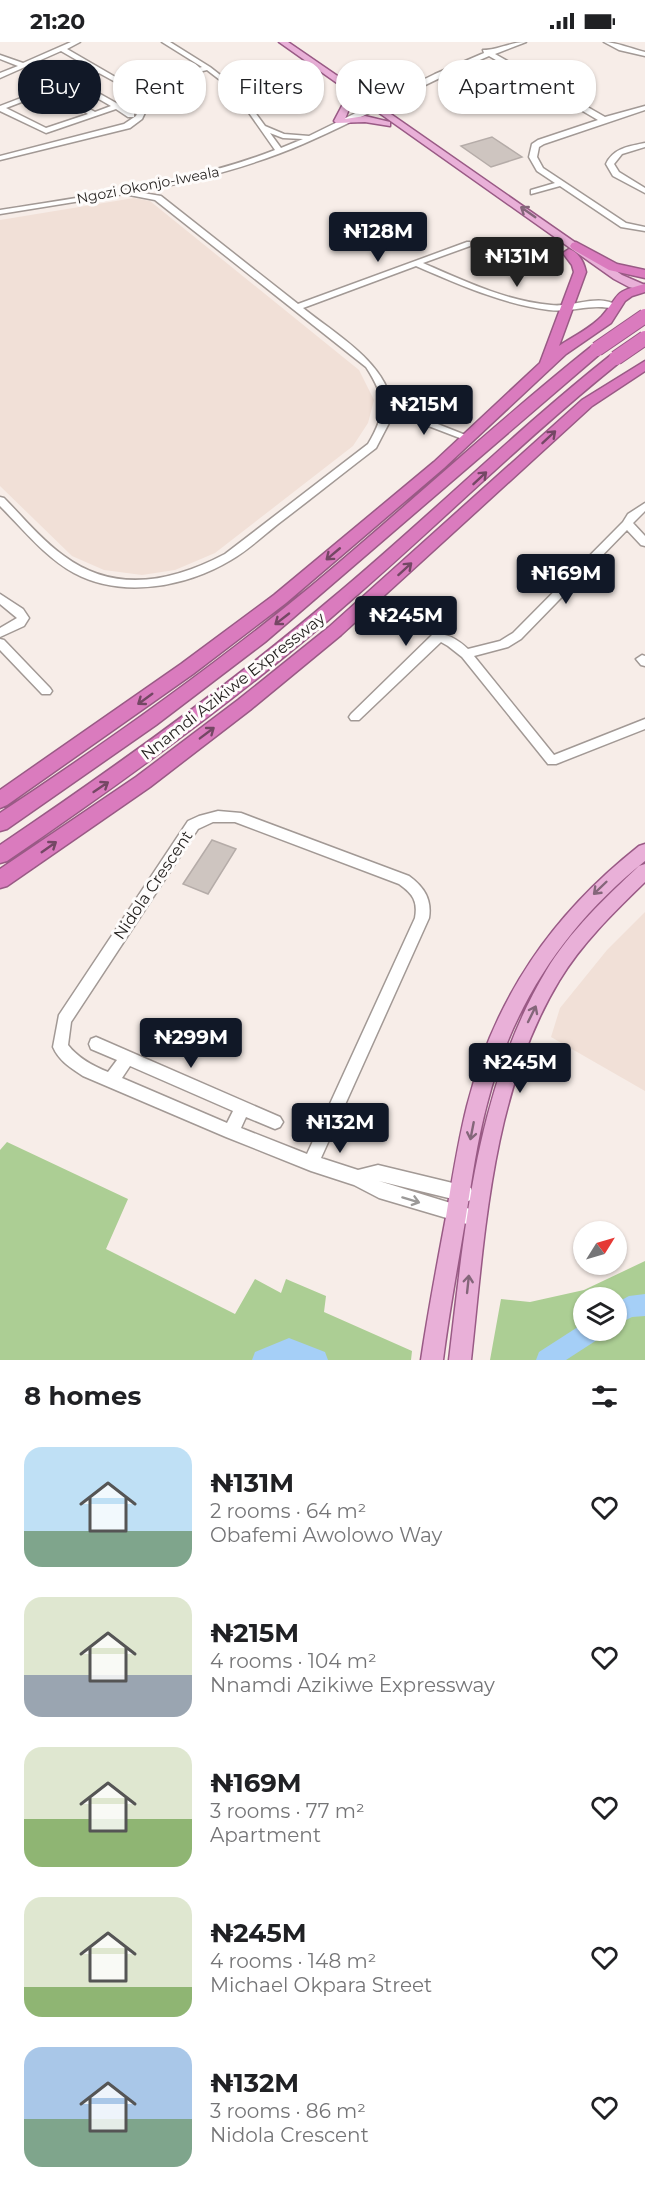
<!DOCTYPE html>
<html lang="en">
<head>
<meta charset="utf-8">
<style>
	body { margin:0; font-family:Montserrat,sans-serif; background:#f6f6f6; color:#202124; height:100vh; display:flex; flex-direction:column; font-size:22px; white-space:nowrap }
	* { box-sizing:border-box; margin:0 }
	p { font-size:20px; color:#757577 }
	.icon { flex:none; width:33px; height:33px; fill:none; stroke:currentColor; stroke-width:2; stroke-linecap:round; stroke-linejoin:round }
	.map { position:relative; height:1318px; overflow:hidden }
	.side { display:flex; flex-direction:column; background:#fff; flex:1 }
	.side>* { flex:none }
	.hud { position:absolute; left:18px; top:18px; width:609px; height:54px; display:flex; gap:12px }
	.needle { width:39px; rotate:53deg }
	.fabs { position:absolute; left:573px; top:1179px; display:grid; gap:12px }
	.fabs a { display:grid; place-items:center; width:54px; height:54px; border-radius:50%; background:#fff; box-shadow:0 2px 4px #0004; font-size:30px }
	.price { position:absolute; translate:-50% -51px; padding:0 14px; border-radius:6px; background:#111827; color:#fff; font-size:20px; line-height:39px; filter:drop-shadow(0 2px 3px #0008) }
	.price::after { content:''; position:absolute; left:50%; top:36px; width:18px; height:14px; margin-left:-9px; background:inherit; clip-path:polygon(0 0,100% 0,50% 100%) }
	.price.selected { background:#222; color:#fff }
	ul { padding:0; list-style:none }
	li { display:flex; align-items:center; gap:18px; height:150px; padding:0 24px }
	li span { display:grid; place-items:center; flex:none; width:168px; height:120px; border-radius:18px; color:#555 }
	li>.icon { margin-inline-start:auto }
	span .icon { width:72px; height:72px; fill:#fffc; stroke-width:1 }
	li b { font-size:26px }
	h2 { display:flex; justify-content:space-between; align-items:center; height:72px; padding:0 24px; font-size:26px }
	.tag { padding:0 21px; border-radius:24px; background:#fff; box-shadow:0 2px 4px #0004; font-size:21px; line-height:54px }
	.tag.selected { background:#111827; color:#fff }
	.status { display:flex; justify-content:space-between; align-items:center; height:42px; padding:0 30px; background:#fff; direction:ltr }
	.status svg { height:16px; fill:currentColor }
	.map>svg:first-child { display:block }
</style>
</head>
<body>
<div class="status"><b>21:20</b><svg viewBox="0 0 49 12"><path d="M0 12V9h3v3zM5 12V6h3v6zM10 12V3h3v9zM15 12V0h3v12zM26 1h20v11H26zM47 4h2v5h-2z"/></svg></div>
<div class="map">
<svg width="645" height="1318" viewBox="0 0 645 1318">
	<rect width="100%" height="100%" fill="#f7ede8"/>
	<path fill="#f1e0d7" d="M134 156 150 159 359 328 374 358 368 381 353 404 215 511 175 528 142 533 104 528 72 514 0 444V178Z
		M645 870V1049L551 995 560 966 607 908Z"/>
	<path fill="#acce94" fill-rule="evenodd" d="M7 1100 128 1157 106 1207 235 1272 255 1237 281 1251 286 1237 326 1254 324 1270 412 1309 411 1318H0V1108Z
		M645 1219V1318H490L501 1257 530 1260 584 1248ZM584 1256H616V1288H584Z"/>
	<g fill="none" stroke-linecap="round" stroke-linejoin="round">
		<path fill="#a5cff7" fill-rule="evenodd" d="M645 1252V1274L632 1275 616 1283V1261L629 1254Z
			M584 1281V1288H603L600 1296 566 1318H536L539 1310Z
			M289 1296 325 1310 328 1318H252L255 1310Z"/>
	</g>
	<path fill="#cec5c0" stroke="#b5aca8" stroke-width="1.5" d="M492 95 522 115 491 125 461 104Z
		M212 798 236 807 208 852 183 842Z"/>
	<g fill="none" stroke-linecap="round" stroke-linejoin="round">
		<defs>
			<path id="minor" d="M71 0H80L67 7 136 47 149 62 142 77 130 86 0 118V114L124 82 136 74 141 62 132 49 99 31 77 39 134 71V75H128L116 67 46 91 0 69V64L94 28 61 9 0 36V31L18 24 0 17V13L23 21ZM71 41 111 64 95 70 66 54H62V56L88 72 46 86 6 66Z
				M162 0H170L210 25 237 46 265 84 284 92 309 94 435 32 484 11 483 8C497 8 511 0 526 0L495 12 605 75 645 64V68L544 102 539 105 537 115 543 126 626 181 645 185V189L621 185 560 144 531 152V148L555 141 537 129 529 115 532 102 538 98 598 78 489 14C425 40 366 75 303 102 250 125 194 139 137 150L161 154 298 262 467 200H470V204L423 221C464 239 506 259 551 263 572 266 599 251 618 264L614 267C592 261 571 271 549 268 502 262 458 242 416 224L303 266C334 291 387 321 392 364L473 396 471 398H465L392 370 389 381 376 406C343 431 311 457 278 482 263 494 248 508 231 518 186 545 122 557 74 531 45 515 23 487 0 464V455L4 456C23 475 41 498 64 514 115 552 172 540 225 512L368 402C387 370 386 356 366 325L155 158 124 152 0 172V168C92 153 187 142 275 108L233 48 207 28 153 41V39L202 25ZM270 91 283 96 303 97 281 106Z
				M604 0C615 0 633 7 645 10V14L619 8Z
				M645 101V105L622 112 614 122 619 130 645 146V151L613 134 606 122C613 106 630 104 645 101Z
				M645 461V469L633 481 645 494V504L641 503 627 488 521 597 508 605 474 614 554 713 645 677V687L556 722H548L462 615 448 604 441 600 359 678H351L349 675 351 672 432 593C447 590 458 598 468 607L500 599 513 591 623 480 628 472Z
				M0 552 23 567 29 576 24 584 0 595V586L17 576 0 562Z
				M0 597 4 598 50 646 52 649 50 652H42L0 608Z
				M642 613 645 614V624L641 623 636 617Z
				M218 769 241 771 409 834C424 845 432 857 429 876L321 1116 358 1128 378 1123 465 1144 471 1146 473 1152 471 1158 465 1160 379 1139 483 1171 485 1177 483 1183 477 1185 379 1156 354 1143 311 1129 226 1095 83 1034C71 1026 59 1019 53 1005L59 973 188 779 199 774ZM213 780H235L399 842C413 852 418 859 415 876L307 1112 241 1086 246 1075 275 1087 280 1085 283 1080 280 1075 96 995 91 997 89 1002 91 1007 117 1018 108 1030C93 1024 78 1016 68 1003L71 980 198 787ZM130 1024 233 1069 227 1081 122 1036Z"/>
			<path id="major" d="M279 0H288L355 46 375 49 399 47V51L375 55 362 52 622 233 645 243V249L629 245 614 237Z
				M344 49 348 52 351 62 345 77 365 74 390 80V84L365 80 336 81 334 79 343 62 340 52Z
				M645 802V819C566 882 512 963 487 1062 477 1099 472 1137 466 1174 458 1222 449 1270 443 1318H421C428 1270 437 1223 446 1175 452 1138 458 1100 467 1064 495 955 552 873 639 804Z
				M645 822V840C613 871 582 901 559 939 491 1052 485 1191 471 1318H449C465 1185 476 1047 546 929 570 889 605 856 639 824Z"/>
			<path id="highway" d="M576 200 617 222 645 228V236L609 228 572 207 570 204 572 201Z
				M569 207C579 210 584 221 586 230L559 304C572 295 591 286 602 274 622 251 611 251 645 242V250L632 254 625 259 611 281 566 312 444 426 286 561 193 632 7 763 0 766V748L181 622 274 553 434 420 540 321 574 230 572 223 563 211Z
				M597 303 602 304 604 307 602 310 265 600 156 683 7 787 0 789V771C106 701 210 627 309 546 404 467 495 381 592 304Z
				M616 312 623 316 621 319C519 401 426 495 326 580 225 666 117 744 7 819L0 821V803C114 726 226 646 331 557 426 478 514 390 611 313Z
				M645 319V329L592 364 341 593 250 668 150 745 7 844 0 846V827L136 735 238 658 329 585 582 358Z"/>
		</defs>
		<use href="#minor" stroke="#a29995" stroke-width="3"/>
		<use href="#major" stroke="#995a85" stroke-width="3"/>
		<use href="#highway" stroke="#995a85" stroke-width="3"/>
		<use href="#minor" fill="#fff" fill-rule="evenodd"/>
		<use href="#major" fill="#e9b0d8" fill-rule="evenodd"/>
		<use href="#highway" fill="#da7bbe" fill-rule="evenodd"/>
		<defs>
			<path id="highway-bridge" d="M597 307 645 274
				M616 316 645 296"/>
		</defs>
		<use href="#highway-bridge" stroke="#995a85" stroke-width="16" stroke-linecap="butt"/>
		<use href="#highway-bridge" stroke="#da7bbe" stroke-width="14"/>
	</g>
	<defs><path id="oneway-shaft" d="M-6 0H5M1.5-3L5.5 0L1.5 3" fill="none" stroke-width="1.6" stroke-linecap="round" stroke-linejoin="round" transform="scale(1.5)"/></defs>
	<g stroke="#84667a">
		<use href="#oneway-shaft" transform="translate(528 170) rotate(-145)"/>
		<use href="#oneway-shaft" transform="translate(600 846) rotate(136)"/>
		<use href="#oneway-shaft" transform="translate(532 972) rotate(-64)"/>
		<use href="#oneway-shaft" transform="translate(472 1089) rotate(101)"/>
		<use href="#oneway-shaft" transform="translate(468 1242) rotate(-84)"/>
	</g>
	<g stroke="#744764">
		<use href="#oneway-shaft" transform="translate(549 395) rotate(-43)"/>
		<use href="#oneway-shaft" transform="translate(480 436) rotate(-43)"/>
		<use href="#oneway-shaft" transform="translate(333 512) rotate(140)"/>
		<use href="#oneway-shaft" transform="translate(405 527) rotate(-42)"/>
		<use href="#oneway-shaft" transform="translate(282 577) rotate(142)"/>
		<use href="#oneway-shaft" transform="translate(145 657) rotate(144)"/>
		<use href="#oneway-shaft" transform="translate(207 691) rotate(-37)"/>
		<use href="#oneway-shaft" transform="translate(101 745) rotate(-34)"/>
		<use href="#oneway-shaft" transform="translate(49 805) rotate(-35)"/>
	</g>
	<use stroke="#9b9998" href="#oneway-shaft" transform="translate(411 1158) rotate(17)"/>
	<g text-anchor="middle" dominant-baseline="central" stroke-width="6" stroke-linejoin="round" paint-order="stroke">
		<g font-size="14" fill="#201d1b" stroke="#fefcfb">
			<text transform="translate(148 143) rotate(-11)">Ngozi Okonjo-Iweala</text>
		</g>
		<g font-size="16" fill="#201d1b" stroke="#fefcfb">
			<text transform="translate(233 644) rotate(-38)">Nnamdi Azikiwe Expressway</text>
			<text transform="translate(153 843) rotate(-56)">Nidola Crescent</text>
		</g>
	</g>
</svg>
<div class="fabs">
<a><svg class="needle" viewBox="-14 -14 28 28"><path d="M0-13l5 13h-10z" fill="#e53935"/><path d="M0 13l5-13h-10z" fill="#757577"/></svg></a>
<a><svg class="icon" aria-label="layers" viewBox="0 0 24 24"><path d="M12 4l9 5-9 5-9-5zM3 14l9 5 9-5"/></svg></a>
</div>
<b class="price" style="left:378px;top:221px">₦128M</b>
<b class="price selected" style="left:517px;top:246px">₦131M</b>
<b class="price" style="left:424px;top:394px">₦215M</b>
<b class="price" style="left:566px;top:563px">₦169M</b>
<b class="price" style="left:406px;top:605px">₦245M</b>
<b class="price" style="left:191px;top:1027px">₦299M</b>
<b class="price" style="left:520px;top:1052px">₦245M</b>
<b class="price" style="left:340px;top:1112px">₦132M</b>
<div class="hud">
<a class="tag selected">Buy</a>
<a class="tag">Rent</a>
<a class="tag">Filters</a>
<a class="tag">New</a>
<a class="tag">Apartment</a>
</div>
</div>
<section class="side">
<h2>8 homes<svg class="icon" aria-label="filters" viewBox="0 0 24 24"><path d="M4 7h16M4 17h16"/><circle cx="9" cy="7" r="2"/><circle cx="15" cy="17" r="2"/></svg></h2>
<ul>
<li><span style="background:linear-gradient(#bfe0f5 70%,#7fa58c 0)"><svg class="icon" aria-label="home" viewBox="0 0 24 24"><path d="M3 11l9-7 9 7M6 9v11h12V9"/></svg></span><div><b>₦131M</b><p>2 rooms · 64 m²</p><p>Obafemi Awolowo Way</p></div><svg class="icon" aria-label="heart" viewBox="0 0 24 24"><path d="M12 20l-8-8c-3-5 5-10 8-4 3-6 11-1 8 4z"/></svg></li>
<li><span style="background:linear-gradient(#dfe7d0 65%,#9aa5b1 0)"><svg class="icon" aria-label="home" viewBox="0 0 24 24"><path d="M3 11l9-7 9 7M6 9v11h12V9"/></svg></span><div><b>₦215M</b><p>4 rooms · 104 m²</p><p>Nnamdi Azikiwe Expressway</p></div><svg class="icon" aria-label="heart" viewBox="0 0 24 24"><path d="M12 20l-8-8c-3-5 5-10 8-4 3-6 11-1 8 4z"/></svg></li>
<li><span style="background:linear-gradient(#dfe7d0 60%,#8fb573 0)"><svg class="icon" aria-label="home" viewBox="0 0 24 24"><path d="M3 11l9-7 9 7M6 9v11h12V9"/></svg></span><div><b>₦169M</b><p>3 rooms · 77 m²</p><p>Apartment</p></div><svg class="icon" aria-label="heart" viewBox="0 0 24 24"><path d="M12 20l-8-8c-3-5 5-10 8-4 3-6 11-1 8 4z"/></svg></li>
<li><span style="background:linear-gradient(#dfe7d0 75%,#8fb573 0)"><svg class="icon" aria-label="home" viewBox="0 0 24 24"><path d="M3 11l9-7 9 7M6 9v11h12V9"/></svg></span><div><b>₦245M</b><p>4 rooms · 148 m²</p><p>Michael Okpara Street</p></div><svg class="icon" aria-label="heart" viewBox="0 0 24 24"><path d="M12 20l-8-8c-3-5 5-10 8-4 3-6 11-1 8 4z"/></svg></li>
<li><span style="background:linear-gradient(#a9c7e8 60%,#7fa58c 0)"><svg class="icon" aria-label="home" viewBox="0 0 24 24"><path d="M3 11l9-7 9 7M6 9v11h12V9"/></svg></span><div><b>₦132M</b><p>3 rooms · 86 m²</p><p>Nidola Crescent</p></div><svg class="icon" aria-label="heart" viewBox="0 0 24 24"><path d="M12 20l-8-8c-3-5 5-10 8-4 3-6 11-1 8 4z"/></svg></li>
</ul>
</section>
</body>
</html>
